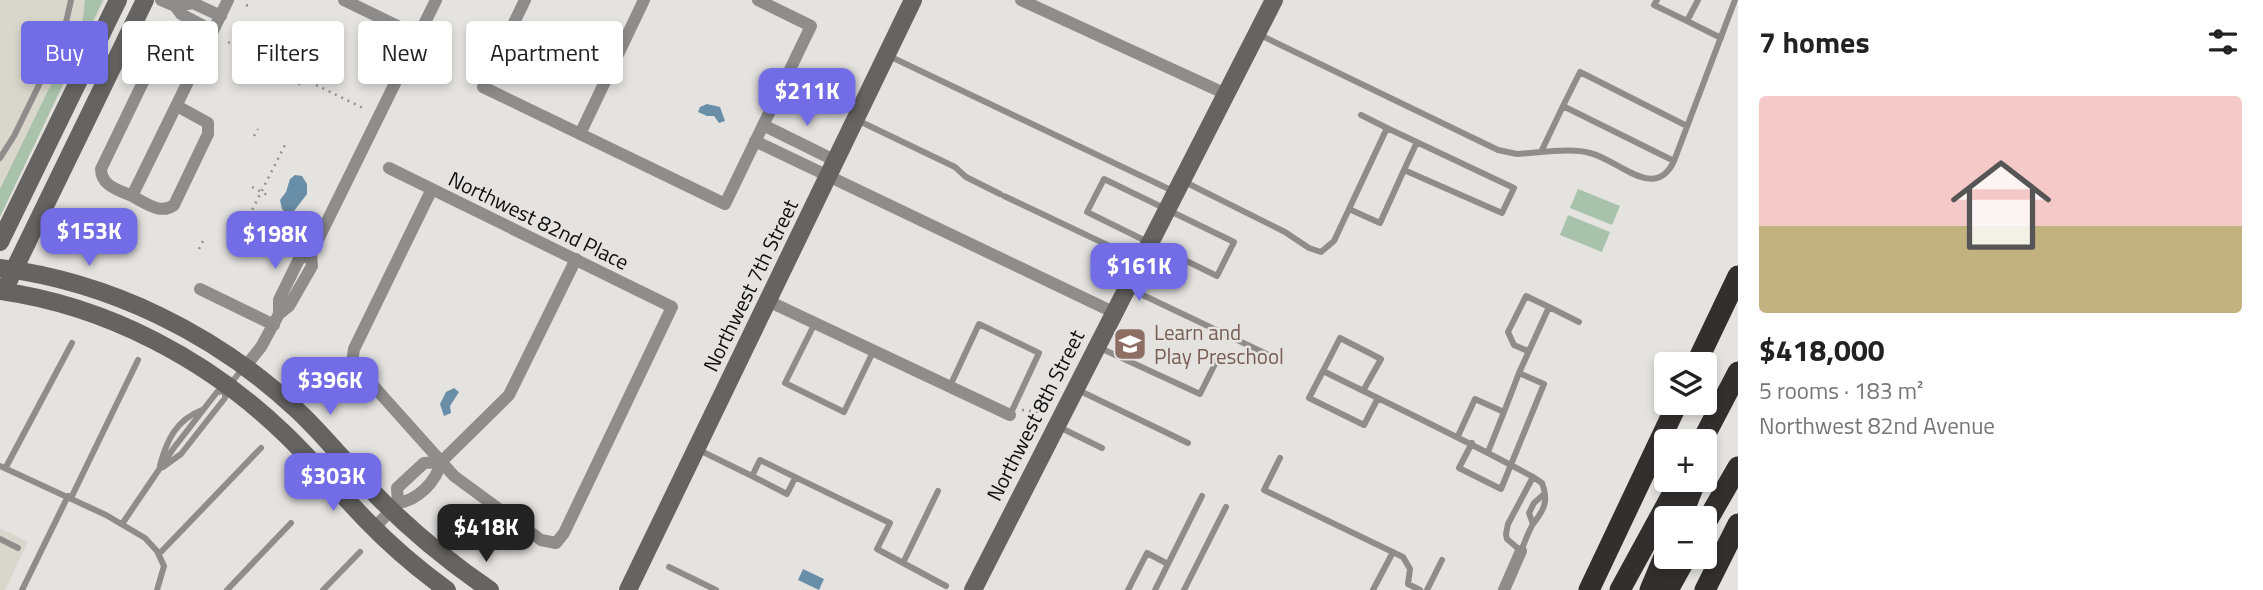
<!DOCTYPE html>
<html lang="en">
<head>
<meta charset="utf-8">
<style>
	body { margin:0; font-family:"Titillium Web",sans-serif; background:#f6f6f6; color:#222; height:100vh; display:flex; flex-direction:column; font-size:26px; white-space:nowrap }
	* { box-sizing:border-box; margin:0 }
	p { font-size:23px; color:#767676 }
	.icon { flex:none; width:38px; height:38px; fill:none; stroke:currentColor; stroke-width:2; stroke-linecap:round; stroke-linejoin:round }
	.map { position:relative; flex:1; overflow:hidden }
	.drawer { display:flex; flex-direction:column; background:#fff; width:525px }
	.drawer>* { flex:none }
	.hud { position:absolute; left:21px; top:21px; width:665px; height:63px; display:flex; gap:14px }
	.controls { position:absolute; left:1654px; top:352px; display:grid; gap:14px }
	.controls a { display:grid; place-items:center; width:63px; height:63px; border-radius:7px; background:#fff; box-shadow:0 4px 10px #0003; font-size:35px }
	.price { position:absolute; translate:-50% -60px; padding:0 16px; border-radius:14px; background:#736ce7; color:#fff; font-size:23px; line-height:46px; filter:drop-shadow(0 2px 4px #0008) }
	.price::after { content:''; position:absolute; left:50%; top:42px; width:21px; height:16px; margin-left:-10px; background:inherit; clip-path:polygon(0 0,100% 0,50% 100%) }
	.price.active { background:#222; color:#fff }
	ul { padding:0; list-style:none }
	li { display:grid; align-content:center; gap:14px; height:371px; padding:0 21px }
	li span { display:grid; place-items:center; height:217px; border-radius:7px; color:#555 }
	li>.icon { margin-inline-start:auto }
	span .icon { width:126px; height:126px; fill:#fffc; stroke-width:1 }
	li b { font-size:30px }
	h2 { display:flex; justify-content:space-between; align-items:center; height:84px; padding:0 21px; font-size:30px }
	.chip { padding:0 24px; border-radius:7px; background:#fff; box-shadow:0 4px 10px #0003; font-size:24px; line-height:63px }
	.chip.active { background:#736ce7; color:#fff }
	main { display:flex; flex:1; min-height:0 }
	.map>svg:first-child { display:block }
</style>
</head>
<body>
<main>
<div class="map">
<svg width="1738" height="590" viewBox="0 0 1738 590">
	<rect width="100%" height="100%" fill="#e4e3e0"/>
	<path fill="#d9d6cc" d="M0 0H105L0 217Z
		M0 528 28 542 5 590H0Z"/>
	<path fill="#a9c2ab" d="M85 0H103L0 217V189L83 19Z
		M1578 189 1620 206 1612 225 1570 208Z
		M1568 215 1610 232 1602 252 1560 235Z"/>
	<path fill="#698ea7" d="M707 104 720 107 725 121 719 123 714 116H707L698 112 700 107Z
		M295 175 302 176 307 184V194L294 211 286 213 282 209 280 200 286 192 290 179Z
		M454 388 459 392 450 406 451 413 444 416 440 404 446 392Z
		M803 569 824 579 819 590 798 580Z"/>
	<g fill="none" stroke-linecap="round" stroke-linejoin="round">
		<path stroke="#939290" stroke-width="2.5" stroke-dasharray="2 5" stroke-linecap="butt" d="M246 5 251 7
			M228 42 363 108
			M295 67 301 55
			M377 67 382 70
			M286 68 296 67 299 76
			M293 74V81L297 85 306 80
			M254 136 258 129
			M252 187 269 196
			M245 236 249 227V216L286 143
			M199 249 204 239
			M1022 410 1039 412 1046 407 1048 409"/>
		<path stroke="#8e8d8c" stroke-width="6" d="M1657 0 1654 5 1687 21
			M1698 0 1687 21 1721 38
			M1258 34 1498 150 1517 154 1541 152 1563 106 1674 161
			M889 56 1173 191
			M1563 106 1580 72 1687 126
			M1361 115 1387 128
			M857 120 955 167 966 177 1000 194
			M1541 152C1557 151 1574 149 1590 153 1619 160 1655 202 1674 161L1735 0
			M0 158 14 136 63 36 71 0
			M1104 179 1234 242 1217 276 1087 212Z
			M1183 181 1285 232 1309 248 1321 252 1334 241 1387 128 1514 188 1502 213 1404 170 1417 142
			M1004 196 1139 260
			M1349 209 1380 223 1404 170
			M1128 288 1271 356
			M815 323 785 383 844 412 873 352
			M1098 347 1200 394 1219 356
			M1528 351 1514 345 1508 332 1526 296 1549 307
			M1323 371 1309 398 1364 425 1378 398
			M950 386 979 324 1039 353 1010 415
			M1076 389 1188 443
			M1363 391 1381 359 1340 338 1323 371C1393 406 1464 439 1533 477L1542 483C1549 501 1544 510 1533 524 1528 532 1525 542 1521 551L1507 539 1506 534 1508 524 1533 477
			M1504 412 1519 373
			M1057 426 1102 448
			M1458 436 1475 399 1504 412 1488 452
			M1472 443 1459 468 1501 489 1544 384 1519 373 1549 307 1579 322
			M697 449 752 476 760 460 890 523 877 549 946 586
			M1280 458 1264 490 1403 557 1410 569 1408 584 1420 590
			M160 465C167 440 176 420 202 410
			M0 466 106 515 145 538 157 551 164 566 157 590
			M6 467 72 343
			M163 467 181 454 225 398V391L243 368
			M752 476 787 494 795 478
			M71 498 138 360
			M122 524 173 449 217 392 225 391
			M1533 524 1529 513 1534 503 1543 495
			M0 539 18 548
			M159 554 261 448
			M903 563 938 491
			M669 567 716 590
			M22 590 68 496
			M227 590 291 523
			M323 590 360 552
			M1128 590 1147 553 1168 564 1202 496
			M1155 590 1168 564
			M1184 590 1226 507
			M1373 590 1393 552
			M1427 590 1442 560"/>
		<path stroke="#8e8d8c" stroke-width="12" d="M161 0 175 6 181 14 213 31
			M344 0 418 36
			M525 0 483 87 725 204 811 26 758 0
			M1021 0 1226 94
			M175 6 193 3 221 16
			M177 106 208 123V134L174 205C160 215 146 203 132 196L228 0
			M763 125 836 161
			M580 134 644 0
			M755 141 1113 312
			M389 168 672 307 564 533 556 543 541 540 454 476 352 362 354 349 432 189
			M132 196C119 190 101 186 101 169L161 45C173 33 190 47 202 53
			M200 289 274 325
			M768 301 1010 415
			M279 314V300L299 259 311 254
			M245 367 261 347 279 314 289 306 312 266 311 254 436 0
			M441 462 509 395 576 259
			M374 528 398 503C418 500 436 482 441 462L424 463 397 488 398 503
			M1504 590 1521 551"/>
		<path stroke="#666463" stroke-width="18" d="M0 242 118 0
			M0 268C110 282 216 334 297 410 325 436 349 467 376 495 411 531 449 562 490 590
			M9 280 145 0
			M0 291C107 306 209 360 286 435 314 462 339 492 366 520 391 546 418 569 447 590
			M628 590 913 0
			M973 590 1274 0"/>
		<path stroke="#332f2f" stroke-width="21" d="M1696 364 1738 276
			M1702 441 1738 372
			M1681 518 1696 480
			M1704 526 1738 467
			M1589 590 1678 402
			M1620 590 1680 480
			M1650 590 1666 552
			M1668 590 1687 556
			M1705 590 1738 524"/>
	</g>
	<defs>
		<symbol id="school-square" viewBox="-11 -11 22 22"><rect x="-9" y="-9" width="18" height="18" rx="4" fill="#8d6e63" stroke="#e4e3e0"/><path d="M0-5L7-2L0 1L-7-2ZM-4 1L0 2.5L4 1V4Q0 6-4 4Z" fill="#fff"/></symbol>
	</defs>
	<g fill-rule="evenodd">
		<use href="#school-square" x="1111" y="325" width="38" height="38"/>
	</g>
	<g text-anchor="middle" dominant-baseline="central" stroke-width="5" stroke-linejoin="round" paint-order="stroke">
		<g font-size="21" fill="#0d0d0c" stroke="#e4e3e0">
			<text transform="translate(539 220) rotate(26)">Northwest 82nd Place</text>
			<text transform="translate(750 285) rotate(-64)">Northwest 7th Street</text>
			<text transform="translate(1035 415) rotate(-63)">Northwest 8th Street</text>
		</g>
		<g font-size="21" fill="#785e54" stroke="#e4e3e0" text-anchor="start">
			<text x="1154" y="332">Learn and<tspan x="1154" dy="24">Play Preschool</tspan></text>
		</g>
	</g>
</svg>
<div class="controls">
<a><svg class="icon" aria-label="layers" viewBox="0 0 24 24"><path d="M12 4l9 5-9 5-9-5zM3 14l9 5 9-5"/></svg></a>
<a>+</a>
<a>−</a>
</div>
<b class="price" style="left:807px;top:128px">$211K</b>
<b class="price" style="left:89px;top:268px">$153K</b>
<b class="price" style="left:275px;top:271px">$198K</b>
<b class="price" style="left:1139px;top:303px">$161K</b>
<b class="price" style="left:330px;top:417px">$396K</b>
<b class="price" style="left:333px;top:513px">$303K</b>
<b class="price active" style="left:486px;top:564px">$418K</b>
<div class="hud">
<a class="chip active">Buy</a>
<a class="chip">Rent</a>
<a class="chip">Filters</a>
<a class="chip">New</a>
<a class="chip">Apartment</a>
</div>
</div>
<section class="drawer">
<h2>7 homes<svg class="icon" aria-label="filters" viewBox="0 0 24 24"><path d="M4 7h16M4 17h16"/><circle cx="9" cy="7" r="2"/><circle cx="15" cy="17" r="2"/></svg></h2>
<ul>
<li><span style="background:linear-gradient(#f6c9c9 60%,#c2b280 0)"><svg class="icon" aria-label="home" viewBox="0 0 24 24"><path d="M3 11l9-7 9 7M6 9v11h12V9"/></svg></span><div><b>$418,000</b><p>5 rooms · 183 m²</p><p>Northwest 82nd Avenue</p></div></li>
</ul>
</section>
</main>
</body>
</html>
